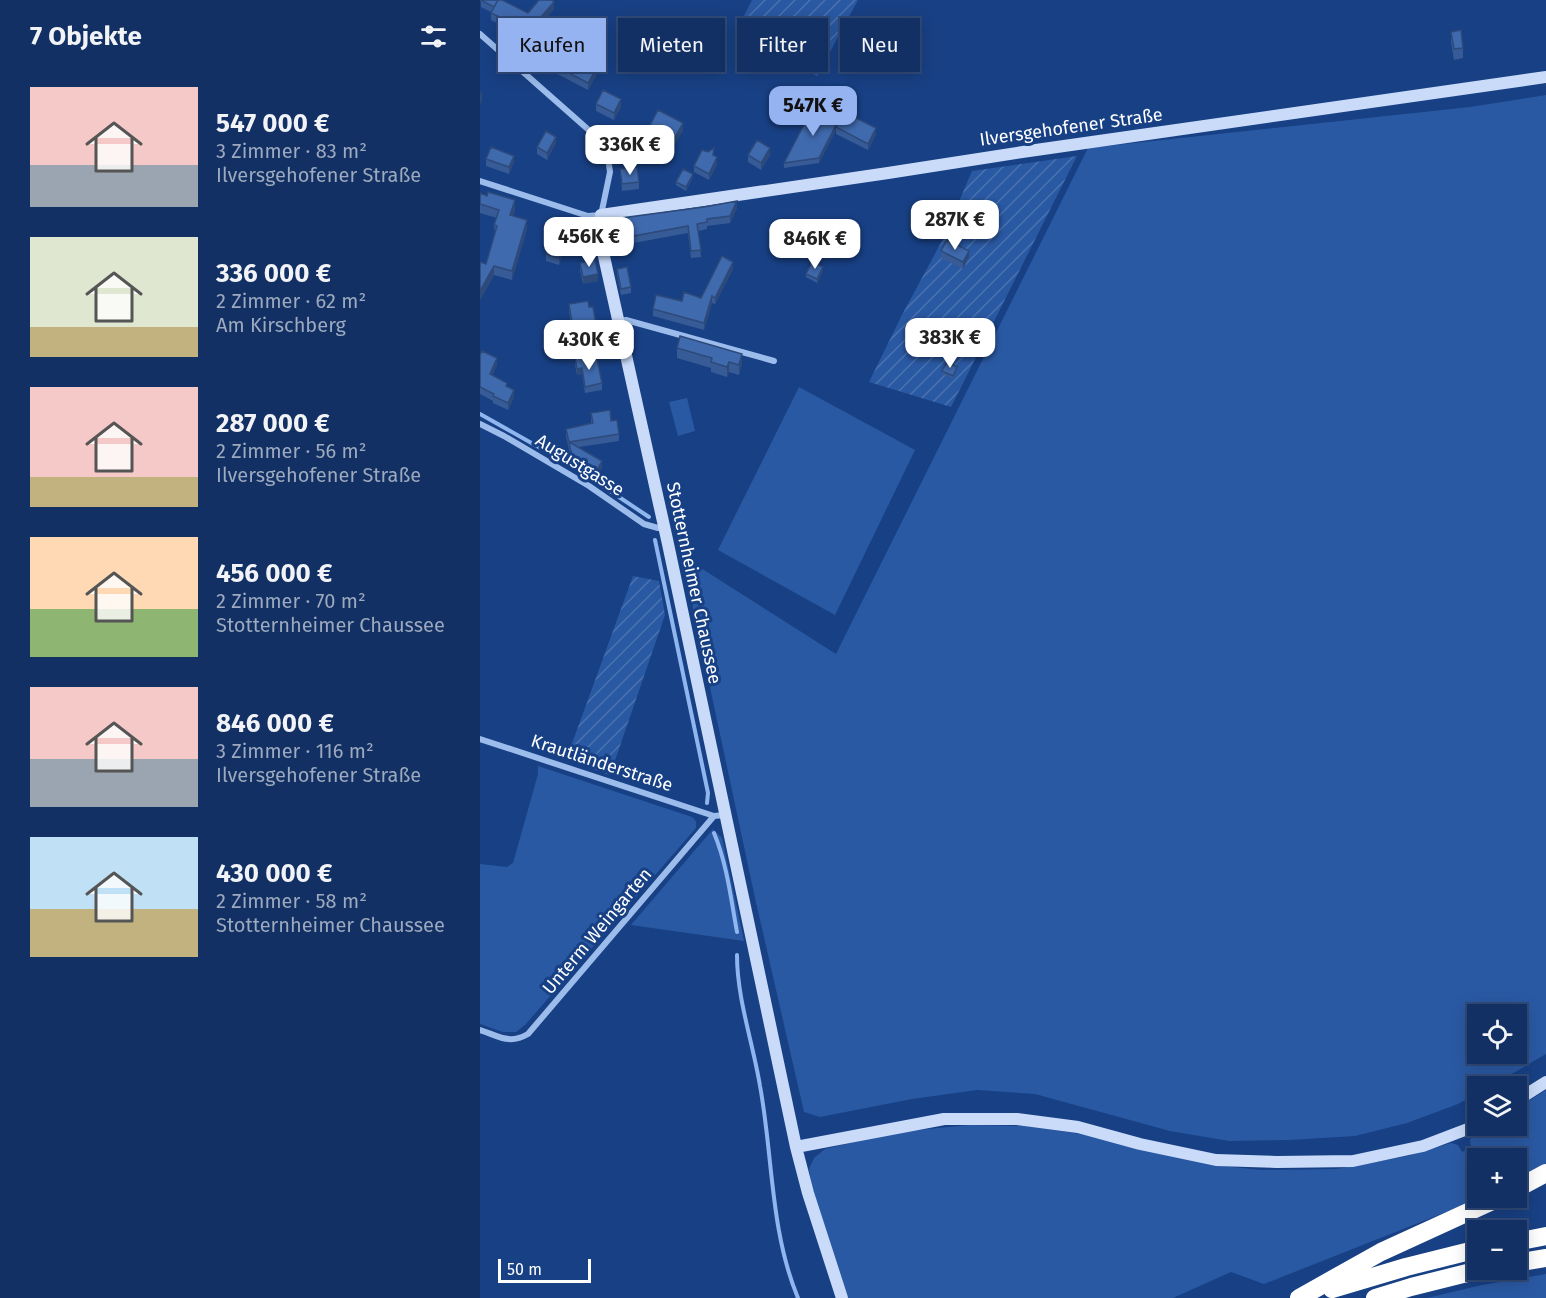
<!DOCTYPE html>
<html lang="de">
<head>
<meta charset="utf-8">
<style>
	body { margin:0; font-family:"Fira Sans",sans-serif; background:#1b3869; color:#f1f3f6; height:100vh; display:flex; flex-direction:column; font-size:22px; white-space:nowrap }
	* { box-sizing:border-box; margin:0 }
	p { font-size:20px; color:#9ca9be }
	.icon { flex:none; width:33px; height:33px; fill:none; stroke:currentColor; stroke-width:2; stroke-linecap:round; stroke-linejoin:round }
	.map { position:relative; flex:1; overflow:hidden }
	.details { display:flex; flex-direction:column; background:#123063; width:480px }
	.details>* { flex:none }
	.guide { position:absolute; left:18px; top:18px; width:570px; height:54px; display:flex; gap:12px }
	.tools { position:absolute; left:987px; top:1004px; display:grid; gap:12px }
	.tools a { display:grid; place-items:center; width:60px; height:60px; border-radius:0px; background:#123063; box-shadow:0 3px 15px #0003,0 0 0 2px #314b78; font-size:30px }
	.scale { position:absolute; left:18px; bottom:15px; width:93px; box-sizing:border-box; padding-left:6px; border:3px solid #fff; border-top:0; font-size:16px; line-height:21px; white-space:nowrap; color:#fff; -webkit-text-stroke:4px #184084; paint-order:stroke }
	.price { position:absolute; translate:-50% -51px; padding:0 14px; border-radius:12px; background:#fff; color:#222; font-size:20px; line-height:39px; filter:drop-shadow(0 2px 3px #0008) }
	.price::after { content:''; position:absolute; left:50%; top:36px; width:18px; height:14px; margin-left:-9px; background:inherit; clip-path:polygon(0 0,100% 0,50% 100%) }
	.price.on { background:#95b2f1; color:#111 }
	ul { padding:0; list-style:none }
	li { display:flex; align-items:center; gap:18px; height:150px; padding:0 30px }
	li span { display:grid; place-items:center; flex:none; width:168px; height:120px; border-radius:0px; color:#555 }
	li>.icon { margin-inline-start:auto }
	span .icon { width:72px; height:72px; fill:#fffc; stroke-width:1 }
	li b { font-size:26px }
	h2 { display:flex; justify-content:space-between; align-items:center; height:72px; padding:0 30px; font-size:26px }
	.tag { padding:0 21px; border-radius:0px; background:#123063; box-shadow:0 3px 15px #0003,0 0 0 2px #314b78; font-size:21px; line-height:54px }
	.tag.on { background:#95b2f1; color:#111 }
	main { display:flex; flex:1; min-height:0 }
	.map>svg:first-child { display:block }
</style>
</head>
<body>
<main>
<section class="details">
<h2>7 Objekte<svg class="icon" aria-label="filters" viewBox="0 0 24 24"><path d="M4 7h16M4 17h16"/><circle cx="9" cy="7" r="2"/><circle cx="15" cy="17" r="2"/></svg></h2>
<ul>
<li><span style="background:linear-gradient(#f6c9c9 65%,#9aa5b1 0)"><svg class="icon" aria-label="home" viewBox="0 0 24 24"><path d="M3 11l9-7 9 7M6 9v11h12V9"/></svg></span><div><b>547 000 €</b><p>3 Zimmer · 83 m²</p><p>Ilversgehofener Straße</p></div></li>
<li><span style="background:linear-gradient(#dfe7d0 75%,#c2b280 0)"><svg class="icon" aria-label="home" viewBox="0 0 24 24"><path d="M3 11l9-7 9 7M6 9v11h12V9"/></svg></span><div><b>336 000 €</b><p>2 Zimmer · 62 m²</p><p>Am Kirschberg</p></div></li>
<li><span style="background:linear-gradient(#f6c9c9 75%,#c2b280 0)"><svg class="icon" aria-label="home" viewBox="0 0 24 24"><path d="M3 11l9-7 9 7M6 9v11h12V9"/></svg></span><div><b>287 000 €</b><p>2 Zimmer · 56 m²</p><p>Ilversgehofener Straße</p></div></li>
<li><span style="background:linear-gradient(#ffd9b3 60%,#8fb573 0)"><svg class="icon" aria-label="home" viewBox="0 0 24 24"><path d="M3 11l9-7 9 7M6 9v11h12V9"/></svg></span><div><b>456 000 €</b><p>2 Zimmer · 70 m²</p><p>Stotternheimer Chaussee</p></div></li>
<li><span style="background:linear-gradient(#f6c9c9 60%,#9aa5b1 0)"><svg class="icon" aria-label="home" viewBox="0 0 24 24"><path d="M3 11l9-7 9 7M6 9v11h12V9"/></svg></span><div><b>846 000 €</b><p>3 Zimmer · 116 m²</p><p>Ilversgehofener Straße</p></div></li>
<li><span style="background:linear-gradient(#bfe0f5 60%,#c2b280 0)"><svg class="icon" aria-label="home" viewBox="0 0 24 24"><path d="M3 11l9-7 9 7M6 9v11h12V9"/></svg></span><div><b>430 000 €</b><p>2 Zimmer · 58 m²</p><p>Stotternheimer Chaussee</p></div></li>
</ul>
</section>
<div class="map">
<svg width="1066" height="1298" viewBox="0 0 1066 1298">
	<defs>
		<pattern id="garden-furrows" width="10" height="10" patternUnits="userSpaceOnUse" patternTransform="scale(1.5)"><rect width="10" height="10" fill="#2a59a3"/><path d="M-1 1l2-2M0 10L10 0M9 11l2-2" fill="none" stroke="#4a72b1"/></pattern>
	</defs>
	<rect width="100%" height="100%" fill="#184084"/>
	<path fill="#2a59a3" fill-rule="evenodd" d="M1066 95V1054L1011 1086H998L997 1094 978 1104 927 1123 875 1136 809 1140 749 1141 690 1131 555 1094 497 1090 432 1099 340 1117 324 1112 275 898 202 556 356 654 608 148 990 107ZM998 1014H1036V1053H998Z
		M319 387 435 450 355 615 238 550Z
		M207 398 215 431 198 436 189 402Z
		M58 766 212 817 216 821V828L45 1025 36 1032H23L0 1024V864L27 867 33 863 58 774Z
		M233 829 242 838 264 941 151 925Z
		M1066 1090V1166L1037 1181 1036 1158H998V1197H1004L784 1284 751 1272 693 1298H368L345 1239 331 1182 329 1169 334 1158 345 1149 417 1132 490 1125 544 1126 602 1134 733 1165 781 1170 856 1169 928 1156 971 1143 978 1145 982 1152 991 1148 990 1140C1002 1122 1017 1125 1036 1125L1037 1108Z
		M1066 1274V1298H947L1002 1285Z"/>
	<path fill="url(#garden-furrows)" d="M272 0H378L337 76 255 33Z
		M597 156 471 407 389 382 423 313 463 239 492 171Z
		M153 576 179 581 185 615 130 775 86 760Z"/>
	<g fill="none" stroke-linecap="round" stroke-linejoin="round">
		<path stroke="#8fb6ef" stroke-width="4" d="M0 414 94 467 169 517
			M175 540 228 793 227 803
			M234 833C247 864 251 899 257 932
			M257 955C257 999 273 1043 280 1086 293 1156 290 1231 318 1298"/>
		<path stroke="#9cbcec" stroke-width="6" d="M0 34 111 132 127 151 130 172 121 215 108 216 0 181
			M139 322 146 320 294 361
			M0 424 24 436 109 486 164 524 178 528 184 527
			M0 739 234 816
			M0 1030C19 1036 29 1045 48 1034L234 816 245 815"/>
		<path stroke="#c9dbf9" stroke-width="12" d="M1036 1101 1066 1082
			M316 1147 464 1119H537L598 1127 660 1144 736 1160 797 1162 873 1161 943 1146 998 1125
			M362 1298 328 1193 316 1147 188 544 119 234V224L121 215 408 173 549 151 1066 77"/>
		<path stroke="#fff" stroke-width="18" d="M1036 1189 1066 1173
			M1036 1242 1066 1236
			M1036 1263 1066 1258
			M852 1289 926 1267 998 1249
			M819 1298 901 1252 1021 1197
			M895 1298 931 1287 1003 1269"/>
	</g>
	<path fill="#375b96" d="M0 0H22L48 13 74 9 46 40 29 26 28 28 11 20V12L1 7V2Z
		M971 32 983 48V58L974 60 971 42Z
		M60 58 116 76 108 90 60 65Z
		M116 104 141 106 134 120 116 111Z
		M340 115 396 134 388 150 356 134V130L339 163 304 168V163Z
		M203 130 191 151 167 138V131Z
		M76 143 67 160 57 154V147Z
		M268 155H290L281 170 268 162Z
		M234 156 237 164 229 180 214 172V166Z
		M6 159 34 162 29 174 6 166Z
		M140 169 159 182V189L142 191Z
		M213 177 206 191 196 185V182Z
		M0 193 35 209 33 216 47 229 32 280 14 275 0 300V262L6 264 15 234 14 225 17 218 0 213Z
		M257 208 250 223 227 226V229L218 231 221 257 211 258 208 233 137 246 134 226V219Z
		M85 245 79 265 66 261V254Z
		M461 251 489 257 483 269 461 258Z
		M100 263 118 281 103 284 100 270Z
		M137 269 151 287V293L141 295 137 275Z
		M253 269 235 304 232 303 224 330 173 316V309L202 301 221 298Z
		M343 271 337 283 326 277V274Z
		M89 304 109 307 116 324V331L93 335 89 311Z
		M197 348 262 364 259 375 249 372 247 377 231 372V368L197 358Z
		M480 349H498L493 359 480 353Z
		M0 355 17 365 12 375 27 386 34 397 28 410 13 403V401L0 394Z
		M95 358 107 361 122 383V390L105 393 102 374 97 375 95 365Z
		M462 371H477L473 379 462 374Z
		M111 413 131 421 139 434V441L99 447 122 468 117 477 92 463 86 436V429L111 423Z"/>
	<path fill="#2d4a7a" d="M74 2V9L46 40V34Z
		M116 69V76L108 90V83Z
		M2 90V100L0 105V95Z
		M141 99V106L134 120V113Z
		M359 119V125L356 127V130L339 163V158Z
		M203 123V130L191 151V144Z
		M396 128V134L388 150V144Z
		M76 137V143L67 160V153Z
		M290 148V155L281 170V163Z
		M34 156V162L29 174V167Z
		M237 157V164L229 180V174Z
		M213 174V177L206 191V187Z
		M35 200V209L30 224V215Z
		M257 201V208L250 223V216Z
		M47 220V229L32 280V271Z
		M85 238V245L79 265V258Z
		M489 251V257L483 269V262Z
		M253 262V269L235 304V298Z
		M14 266V275L0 300V291Z
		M343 267V271L337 283V279Z
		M118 274V281L103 284V277Z
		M232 296V303L224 330V323Z
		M498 346V349L493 359V356Z
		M262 354V364L259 375V365Z
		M17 358V365L10 381V374Z
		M249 362V372L247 377V367Z
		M102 368V374L97 375V369Z
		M34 390V397L28 410V403Z
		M122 461V468L117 477V470Z"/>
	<path fill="#406aae" stroke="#2d4a7a" stroke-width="1.5" d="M1 0H18L14 7Z
		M18 0H22L48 13 59 0H72L74 2 46 34 29 19 28 21 11 13Z
		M981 30 983 48 974 49 971 32Z
		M66 47 97 63 98 60 116 69 108 83 60 58Z
		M123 90 141 99 134 113 116 104Z
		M178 110 203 123 191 144 167 131Z
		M331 111 340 115 343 111 359 119 339 158 304 163Z
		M364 112 396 128 388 144 356 127Z
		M66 131 76 137 67 153 57 147Z
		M277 140 290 148 281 163 268 155Z
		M11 147 34 156 29 167 6 159Z
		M234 148 233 155 237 157 229 174 214 166 222 150 228 152Z
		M157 167 159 182 142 184 140 169Z
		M203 169 213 174 206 187 196 182Z
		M8 192 35 200 30 215 47 220 32 271 14 266 0 291V262L6 264 17 226 14 225 19 210 0 204V193L7 196Z
		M257 201 250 216 227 219V222L217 224 221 250 211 251 208 226 137 239 134 219 224 207Z
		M72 234 85 238 79 258 66 254Z
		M467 240 489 251 483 262 461 251Z
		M242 256 253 262 235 298 232 296 224 323 173 309 176 295 202 301 204 292 221 298Z
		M115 260 118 274 103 277 100 263Z
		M332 262 343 267 337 279 326 274Z
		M147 267 151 287 141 289 137 269Z
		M108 301 109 307H113L116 324 93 328 89 304Z
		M200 336 262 354 259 365 249 362 247 367 231 362 232 358 197 348Z
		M485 340 498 346 493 356 480 349Z
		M2 351 17 358 10 374 27 383 26 386 34 390 28 403 13 396 14 394 0 387V355Z
		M107 356V361L117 359 122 383 105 387 102 368 97 369 95 358Z
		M467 362 477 367 473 376 462 371Z
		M130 410 131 421 137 420 139 434 89 442 122 461 117 470 92 456 86 429 113 423 111 413Z"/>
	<g text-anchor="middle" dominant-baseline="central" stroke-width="6" stroke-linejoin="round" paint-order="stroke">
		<g font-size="18" fill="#fff" stroke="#184084">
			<text transform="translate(591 127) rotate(-8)">Ilversgehofener Straße</text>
			<text transform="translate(100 465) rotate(32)">Augustgasse</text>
			<text transform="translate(214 583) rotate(78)">Stotternheimer Chaussee</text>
			<text transform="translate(122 763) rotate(18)">Krautländerstraße</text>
			<text transform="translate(117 931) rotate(-50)">Unterm Weingarten</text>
		</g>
	</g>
</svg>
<div class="tools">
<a><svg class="icon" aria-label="locate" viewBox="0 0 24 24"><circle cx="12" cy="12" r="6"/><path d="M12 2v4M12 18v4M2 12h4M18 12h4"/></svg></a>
<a><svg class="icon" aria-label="layers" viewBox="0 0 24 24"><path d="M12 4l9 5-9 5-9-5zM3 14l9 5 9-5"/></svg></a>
<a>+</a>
<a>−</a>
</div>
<div class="scale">50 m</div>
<b class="price on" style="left:333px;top:137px">547K €</b>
<b class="price" style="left:150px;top:176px">336K €</b>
<b class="price" style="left:475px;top:251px">287K €</b>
<b class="price" style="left:109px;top:268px">456K €</b>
<b class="price" style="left:335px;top:270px">846K €</b>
<b class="price" style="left:470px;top:369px">383K €</b>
<b class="price" style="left:109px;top:371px">430K €</b>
<div class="guide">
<a class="tag on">Kaufen</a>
<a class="tag">Mieten</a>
<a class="tag">Filter</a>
<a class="tag">Neu</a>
</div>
</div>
</main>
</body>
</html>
